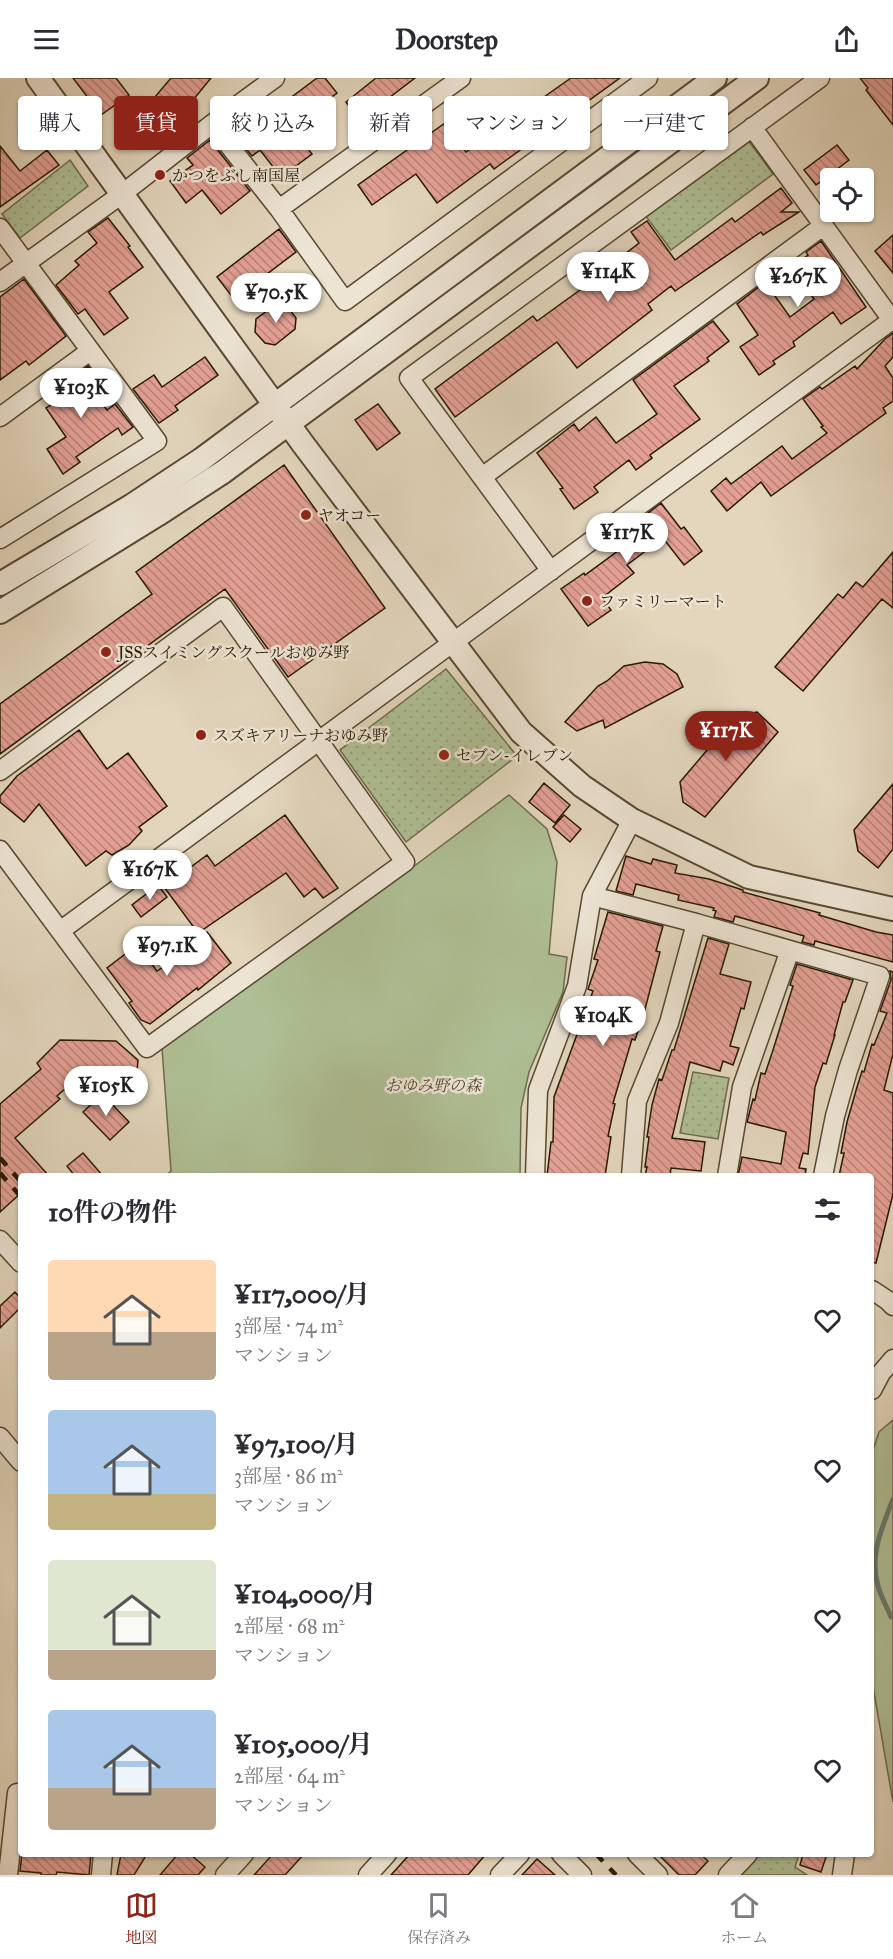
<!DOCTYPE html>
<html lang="ja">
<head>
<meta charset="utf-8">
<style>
	body { margin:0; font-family:"IM FELL Great Primer","Noto Serif JP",serif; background:#f7f7f7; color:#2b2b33; height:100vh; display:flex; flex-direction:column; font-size:22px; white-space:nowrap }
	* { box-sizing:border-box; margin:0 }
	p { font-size:20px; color:#7c7c81 }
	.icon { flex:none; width:33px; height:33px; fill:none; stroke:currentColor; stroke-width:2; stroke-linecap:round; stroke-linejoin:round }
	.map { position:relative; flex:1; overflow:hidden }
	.panel { position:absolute; left:18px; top:1095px; width:856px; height:684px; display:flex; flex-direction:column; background:#fff; border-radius:6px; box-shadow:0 2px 4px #0004 }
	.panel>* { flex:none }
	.guide { position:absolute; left:18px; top:18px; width:858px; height:54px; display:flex; gap:12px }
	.fabs { position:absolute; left:820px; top:90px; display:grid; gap:12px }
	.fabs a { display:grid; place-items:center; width:54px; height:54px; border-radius:6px; background:#fff; box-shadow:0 2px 4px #0004; font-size:30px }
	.price { position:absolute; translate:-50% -51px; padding:0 14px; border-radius:21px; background:#fff; color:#222; font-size:20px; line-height:39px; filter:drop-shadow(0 2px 3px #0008) }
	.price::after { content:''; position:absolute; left:50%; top:36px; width:18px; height:14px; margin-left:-9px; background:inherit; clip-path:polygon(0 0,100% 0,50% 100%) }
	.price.selected { background:#8f2418; color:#fff }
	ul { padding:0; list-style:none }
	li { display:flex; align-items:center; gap:18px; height:150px; padding:0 30px }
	li span { display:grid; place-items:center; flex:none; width:168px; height:120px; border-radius:6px; color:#555 }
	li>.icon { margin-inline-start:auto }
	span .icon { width:72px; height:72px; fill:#fffc; stroke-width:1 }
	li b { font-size:26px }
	h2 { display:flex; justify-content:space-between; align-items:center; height:72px; padding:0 30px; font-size:26px }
	.pill { padding:0 21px; border-radius:6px; background:#fff; box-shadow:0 2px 4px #0004; font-size:21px; line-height:54px }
	.pill.selected { background:#8f2418; color:#fff }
	header { display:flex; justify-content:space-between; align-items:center; height:78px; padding:0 30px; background:#fff; font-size:27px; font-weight:700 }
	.tabs { display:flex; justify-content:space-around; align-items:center; height:84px; border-top:2px solid #e1e1e2; background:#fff; font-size:16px; color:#7c7c81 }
	.tabs a { display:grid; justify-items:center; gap:3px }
	.tabs .selected { color:#8f2418 }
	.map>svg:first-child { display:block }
</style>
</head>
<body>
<header><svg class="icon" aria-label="menu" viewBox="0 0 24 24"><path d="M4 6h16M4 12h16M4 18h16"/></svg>Doorstep<svg class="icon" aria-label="share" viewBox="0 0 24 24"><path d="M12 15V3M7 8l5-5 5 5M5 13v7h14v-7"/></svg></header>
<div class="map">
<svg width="893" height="1797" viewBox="0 0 893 1797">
	<defs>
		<pattern id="grass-dots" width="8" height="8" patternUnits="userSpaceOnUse" patternTransform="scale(1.5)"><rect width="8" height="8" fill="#afbf95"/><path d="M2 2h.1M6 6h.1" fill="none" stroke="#97a47f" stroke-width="1.8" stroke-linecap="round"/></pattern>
		<pattern id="building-back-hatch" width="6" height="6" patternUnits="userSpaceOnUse" patternTransform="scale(1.5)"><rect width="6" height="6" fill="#e4a095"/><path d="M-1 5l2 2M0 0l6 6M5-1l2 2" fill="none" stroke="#b98277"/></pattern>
	</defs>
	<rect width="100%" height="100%" fill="#e3d6bd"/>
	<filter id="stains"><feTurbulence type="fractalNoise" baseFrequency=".00333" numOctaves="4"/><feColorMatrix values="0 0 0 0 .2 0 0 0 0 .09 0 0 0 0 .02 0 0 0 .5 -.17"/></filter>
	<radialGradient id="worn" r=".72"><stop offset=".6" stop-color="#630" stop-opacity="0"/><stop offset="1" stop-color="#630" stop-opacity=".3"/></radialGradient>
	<path fill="url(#grass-dots)" stroke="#6b6c4c" stroke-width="1.5" d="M745 58 773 96 671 172 642 133Z
		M70 82 88 108 20 160 2 136Z
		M446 591 517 678 406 764 340 672Z
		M693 994 729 1000 718 1061 680 1055Z
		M750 1776H799L795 1789 807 1797H730Z"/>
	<path fill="#afbf95" stroke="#6b6c4c" stroke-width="1.5" d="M509 717 547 751 557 784 549 876 567 879 563 914 529 994 521 1030 520 1098H165L171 1093 162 970 353 834Z
		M893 1342V1724L872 1603V1375L879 1354Z"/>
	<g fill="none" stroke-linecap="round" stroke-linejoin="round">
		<path stroke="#69796d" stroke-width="5" d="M891 1539C887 1529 881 1519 878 1508 869 1477 882 1450 893 1421"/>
	</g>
	<path fill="url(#building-back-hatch)" stroke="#271904" stroke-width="1.5" d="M73 0H116L129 17 101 37Z
		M171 0H211L180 38 154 20Z
		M317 0H325L337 15 292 49 312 76 281 99 260 72 252 78 237 60Z
		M376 0H415L360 42 346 24Z
		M571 0H620L494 91 490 86 437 125 416 96 372 127 358 107 445 45 466 74Z
		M860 0H893V47L866 12 868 10Z
		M210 62 250 113 221 136 202 112 186 125 170 103 193 87 187 80Z
		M837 67 849 82 816 107 804 92Z
		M0 68 20 93 47 72 59 87 0 129Z
		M781 110 792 125 781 134H799L763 157 761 154 675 213 671 208 648 226 652 232 577 290 557 264 455 339 435 311 533 238 537 243 609 191 608 189 639 165 631 154 647 143 675 182 732 140 735 144Z
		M108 140 130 168 128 169 143 189 109 214 128 240 104 257 85 231 78 236 56 207 79 187 75 183 97 165 88 154Z
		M279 151 296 174 234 221 217 199Z
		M893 157V195L875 173Z
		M821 163 866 229 841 246 833 234 793 264 795 268 773 283 775 286 759 297 740 269 758 257 737 226 765 204 790 239 814 221 791 190 808 177 806 174Z
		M24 201 66 258 29 287 26 283 0 302V219Z
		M282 222 296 240 295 251 275 267 265 265 255 254 256 241Z
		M713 243 729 263 707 280 709 283 674 308 700 341 650 377 652 380 636 392 629 382 594 409 598 414 574 431 560 411 563 410 537 375 574 346 579 353 596 339 616 365 657 336 633 302Z
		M893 255V279L885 288 893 300V323L883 330 886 335 771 418 761 404 727 433 711 413 726 400 731 406 782 368 792 381 827 355 821 349 823 348 803 321 820 309 822 311 855 288 857 291 885 261Z
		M205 279 218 297 175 328 178 332 159 345 133 311 154 297 162 309Z
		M88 288 96 299 87 305 107 332 115 326 133 349 122 357 118 350 76 379 80 384 63 396 47 371 66 359 46 330 52 326 46 319Z
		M378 326 400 355 377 372 355 342Z
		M284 387 385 530 288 599 225 511 0 676V626L152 516 136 494Z
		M661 425 681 451 684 449 702 473 684 487 663 460 627 487 634 495 602 520 611 532 588 548 561 511 584 495 585 497 630 464 628 461 652 443 647 436Z
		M893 474V530L882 521 803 613 775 589 838 516 843 520 856 504 863 509Z
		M645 584 663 586 677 596 683 609 605 650 603 642 577 653 565 644 598 608 607 603 624 588Z
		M757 634 778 654 705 739 683 724 680 704 736 638Z
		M79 652 107 691 128 675 167 728 139 749 142 753 129 767 112 777 106 773 86 788 39 726 24 744 0 724V718L17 698Z
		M544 705 570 727 555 745 529 724Z
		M893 706V771L878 790 858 773 854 752Z
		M285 737 338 810 323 820 315 810 304 819 286 795 198 855 164 809 207 777 215 788Z
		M564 737 581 751 570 764 553 749Z
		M626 778 651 786 653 781 677 787 675 795 709 801 743 812V814L820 835 819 837 876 854 893 857V884L815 863 814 867 802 864 804 858 735 838 733 844 714 839 716 833 713 832 714 830 678 822 679 817 636 806 633 817 616 813Z
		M158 807 167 819 141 839 132 827Z
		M608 834 663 848 656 873 660 874 644 935 635 962 632 961 613 1025 615 1026 608 1058 611 1059 605 1098H547L551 1064H553L554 1019 593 913 588 911 598 882 594 881Z
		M207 854 231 885 198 912 197 910 150 946 141 942 129 925 132 923 107 890 137 867 157 893 195 867 193 864Z
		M708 860 729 866 720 896 751 904 744 931 741 930 730 968 739 970 733 987 723 983 720 993 690 984 672 1060 705 1064 701 1093 671 1090 670 1098H645L647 1089H645L649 1059H647L652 1027 659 1001 662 1002 672 972H674Z
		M797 886 853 902 845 924H843L834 957H835L826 986 823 985 815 1009 808 1076 803 1075 799 1090 806 1091 805 1098H738L742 1079 781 1086 786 1054 747 1044 753 1021 755 1022 761 995 765 996 773 972 793 908 790 907Z
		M890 893 893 894V976L884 1012 893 1015V1116L876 1185 872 1184V1098H839L844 1075H841L847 1044 857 1009 862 993 864 994 872 966 874 967 887 935 880 933 891 902Z
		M60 962 116 963 138 982 137 993 109 1019 83 995 57 1018 60 1021 15 1060 49 1098H21V1115L0 1134V1026L41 991 37 985Z
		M102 1016 129 1044 110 1062 83 1034Z
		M83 1075 103 1098H75L67 1088Z
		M15 1214 21 1221V1229L0 1250V1228Z
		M22 1776H91L89 1797 57 1794 56 1797H41V1795L20 1793Z
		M121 1776H147L134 1797H117Z
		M178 1776H190L205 1789 198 1797H160Z
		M273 1776H304L285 1797H254Z
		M410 1776H486L468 1797H391Z
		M658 1776H700L708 1783 695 1797H679Z
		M803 1776H827L821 1794 800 1787Z
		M537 1781 555 1797H522Z"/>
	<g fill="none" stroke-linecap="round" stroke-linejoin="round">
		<defs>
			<path id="minor" d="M461 0 279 131 345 223 648 0
				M212 46 279 131
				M0 150 157 363 0 461
				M0 204 122 116 212 46 275 0
				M0 339 90 273
				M482 399 823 148
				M551 493 409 300 820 0
				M0 693 223 529 405 784 147 970 0 772
				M592 818 696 845 880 898 848 992 835 1038 823 1098
				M60 853 892 242 752 49
				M535 1098 538 1012 577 908 592 818 632 742
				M631 1098 637 1023 669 945 696 845
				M727 1098 742 1009 790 872
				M0 1162 21 1185
				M872 1212 887 1222 893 1228
				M872 1312 881 1295 893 1281
				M0 1359 21 1384
				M561 1776 582 1797
				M637 1776 658 1797
				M8 1797 17 1715
				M101 1797 103 1776
				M225 1797 244 1776
				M368 1797 387 1776
				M500 1797 520 1776
				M728 1797 748 1776
				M842 1797 845 1776"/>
			<path id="tertiary" d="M38 0 303 366 521 654 582 708 632 742 749 799 893 831
				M0 506 131 428 202 381 715 0
				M0 534 157 437 223 394 757 0"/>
		</defs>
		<use href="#minor" stroke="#564832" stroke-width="21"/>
		<use href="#tertiary" stroke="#564832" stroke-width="26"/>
		<use href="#minor" stroke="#ede4d4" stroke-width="18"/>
		<use href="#tertiary" stroke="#ede4d4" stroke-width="22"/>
		<path stroke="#271904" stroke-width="4.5" stroke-dasharray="10 10" stroke-linecap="butt" d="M0 1080 21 1104
			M0 1095 21 1119
			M596 1776 616 1797"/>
	</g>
	<g fill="#8f2418" stroke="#ede4d4" stroke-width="2">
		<circle cx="160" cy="97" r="6"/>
		<circle cx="306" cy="437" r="6"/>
		<circle cx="587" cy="523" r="6"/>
		<circle cx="106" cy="574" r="6"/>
		<circle cx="201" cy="657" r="6"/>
		<circle cx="444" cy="677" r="6"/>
	</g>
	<g text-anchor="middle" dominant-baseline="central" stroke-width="5" stroke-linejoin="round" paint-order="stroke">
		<g font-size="16" fill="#271904" stroke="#ede4d4" text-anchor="start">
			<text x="172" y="97">かつをぶし南国屋</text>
			<text x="318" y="437">ヤオコー</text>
			<text x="599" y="523">ファミリーマート</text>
			<text x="118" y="574">JSSスイミングスクールおゆみ野</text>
			<text x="213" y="657">スズキアリーナおゆみ野</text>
			<text x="456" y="677">セブン-イレブン</text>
		</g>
		<g font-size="16" font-style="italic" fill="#504b30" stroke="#ede4d4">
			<text x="433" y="1007">おゆみ野の森</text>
		</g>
	</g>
	<rect width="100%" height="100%" filter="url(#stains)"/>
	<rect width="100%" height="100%" fill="url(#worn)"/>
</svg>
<div class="fabs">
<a><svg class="icon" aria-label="locate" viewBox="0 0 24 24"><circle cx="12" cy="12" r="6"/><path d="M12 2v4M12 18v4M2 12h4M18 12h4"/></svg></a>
</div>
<b class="price" style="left:608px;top:225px">¥114K</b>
<b class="price" style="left:798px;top:230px">¥267K</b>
<b class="price" style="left:276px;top:246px">¥70.5K</b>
<b class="price" style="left:81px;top:341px">¥103K</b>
<b class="price" style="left:627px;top:486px">¥117K</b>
<b class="price selected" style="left:726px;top:684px">¥117K</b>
<b class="price" style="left:150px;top:823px">¥167K</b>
<b class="price" style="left:167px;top:899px">¥97.1K</b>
<b class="price" style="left:603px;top:969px">¥104K</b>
<b class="price" style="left:106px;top:1039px">¥105K</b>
<div class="guide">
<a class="pill">購入</a>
<a class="pill selected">賃貸</a>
<a class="pill">絞り込み</a>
<a class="pill">新着</a>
<a class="pill">マンション</a>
<a class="pill">一戸建て</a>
</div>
<section class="panel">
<h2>10件の物件<svg class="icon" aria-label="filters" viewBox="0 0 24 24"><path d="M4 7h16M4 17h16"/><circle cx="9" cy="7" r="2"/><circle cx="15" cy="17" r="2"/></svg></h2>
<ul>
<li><span style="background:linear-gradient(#ffd9b3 60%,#b9a48a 0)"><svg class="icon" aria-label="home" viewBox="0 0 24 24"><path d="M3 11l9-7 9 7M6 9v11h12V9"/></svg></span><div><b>¥117,000/月</b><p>3部屋 · 74 m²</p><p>マンション</p></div><svg class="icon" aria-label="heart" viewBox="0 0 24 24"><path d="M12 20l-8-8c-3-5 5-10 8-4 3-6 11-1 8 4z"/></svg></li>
<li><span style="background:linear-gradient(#a9c7e8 70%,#c2b280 0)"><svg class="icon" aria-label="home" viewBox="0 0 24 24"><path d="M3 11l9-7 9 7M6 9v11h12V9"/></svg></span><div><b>¥97,100/月</b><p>3部屋 · 86 m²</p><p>マンション</p></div><svg class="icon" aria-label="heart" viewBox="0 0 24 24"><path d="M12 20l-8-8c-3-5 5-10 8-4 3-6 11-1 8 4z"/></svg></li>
<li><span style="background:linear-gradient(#dfe7d0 75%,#b9a48a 0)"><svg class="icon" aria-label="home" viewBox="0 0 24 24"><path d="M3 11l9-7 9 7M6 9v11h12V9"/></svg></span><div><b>¥104,000/月</b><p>2部屋 · 68 m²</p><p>マンション</p></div><svg class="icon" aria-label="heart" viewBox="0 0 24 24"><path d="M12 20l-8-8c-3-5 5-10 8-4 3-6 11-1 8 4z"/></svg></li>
<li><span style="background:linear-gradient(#a9c7e8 65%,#b9a48a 0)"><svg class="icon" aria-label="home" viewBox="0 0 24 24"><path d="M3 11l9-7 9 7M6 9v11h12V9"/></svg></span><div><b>¥105,000/月</b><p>2部屋 · 64 m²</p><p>マンション</p></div><svg class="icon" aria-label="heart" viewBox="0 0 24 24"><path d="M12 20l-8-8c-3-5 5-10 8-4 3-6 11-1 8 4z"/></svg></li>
</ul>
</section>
</div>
<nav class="tabs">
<a class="selected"><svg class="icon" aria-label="map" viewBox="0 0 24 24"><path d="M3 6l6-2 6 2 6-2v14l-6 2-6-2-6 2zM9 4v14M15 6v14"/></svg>地図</a>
<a><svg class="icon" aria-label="saved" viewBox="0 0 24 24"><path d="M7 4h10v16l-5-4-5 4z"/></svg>保存済み</a>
<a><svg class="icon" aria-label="home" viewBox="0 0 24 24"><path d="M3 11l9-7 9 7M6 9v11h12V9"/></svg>ホーム</a>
</nav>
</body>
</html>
